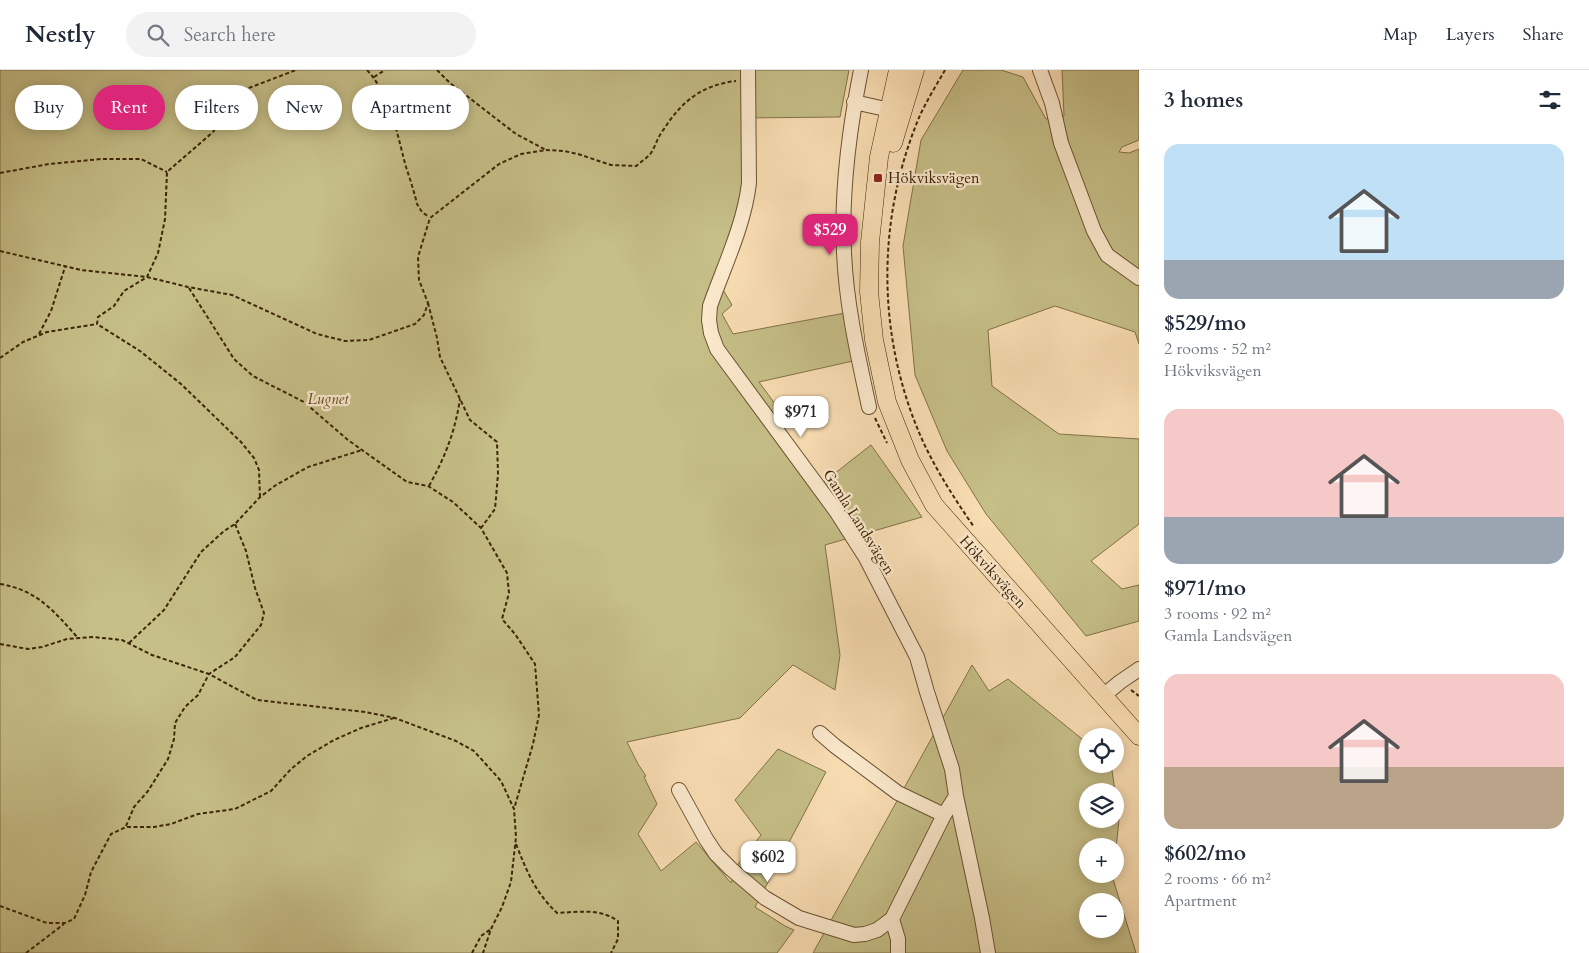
<!DOCTYPE html>
<html lang="en">
<head>
<meta charset="utf-8">
<style>
	body { margin:0; font-family:Cardo,serif; background:#f2f2f3; color:#1f2937; height:100vh; display:flex; flex-direction:column; font-size:19px; white-space:nowrap }
	* { box-sizing:border-box; margin:0 }
	p { font-size:16px; color:#747a83 }
	.icon { flex:none; width:28px; height:28px; fill:none; stroke:currentColor; stroke-width:2; stroke-linecap:round; stroke-linejoin:round }
	.map { position:relative; flex:1; overflow:hidden }
	.details { display:flex; flex-direction:column; background:#fff; width:450px }
	.details>* { flex:none }
	.banner { position:absolute; left:15px; top:15px; width:475px; height:45px; display:flex; gap:10px }
	.buttons { position:absolute; left:1079px; top:658px; display:grid; gap:10px }
	.buttons a { display:grid; place-items:center; width:45px; height:45px; border-radius:50%; background:#fff; box-shadow:0 2px 12px #0003; font-size:25px }
	.price { position:absolute; translate:-50% -42px; padding:0 11px; border-radius:10px; background:#fff; color:#222; font-size:16px; line-height:32px; filter:drop-shadow(0 1px 2px #0008) }
	.price::after { content:''; position:absolute; left:50%; top:30px; width:15px; height:11px; margin-left:-8px; background:inherit; clip-path:polygon(0 0,100% 0,50% 100%) }
	.price.selected { background:#db2777; color:#fff }
	ul { padding:0; list-style:none }
	li { display:grid; align-content:center; gap:10px; height:265px; padding:0 25px }
	li span { display:grid; place-items:center; height:155px; border-radius:15px; color:#555 }
	li>.icon { margin-inline-start:auto }
	span .icon { width:90px; height:90px; fill:#fffc; stroke-width:1 }
	li b { font-size:21px }
	h2 { display:flex; justify-content:space-between; align-items:center; height:60px; padding:0 25px; font-size:21px }
	.tag { padding:0 18px; border-radius:22px; background:#fff; box-shadow:0 2px 12px #0003; font-size:18px; line-height:45px }
	.tag.selected { background:#db2777; color:#fff }
	header { display:flex; align-items:center; gap:30px; box-sizing:border-box; height:70px; padding:0 25px; background:#fff; border-bottom:1px solid #e0e1e3 }
	header strong { font-size:24px }
	nav { display:flex; gap:28px; margin-inline-start:auto; font-size:18px }
	.search { width:350px; height:45px; background:#f2f2f3; display:flex; align-items:center; gap:12px; box-sizing:border-box; padding:0 18px; border-radius:28px; color:#747a83; font-size:19px }
	main { display:flex; flex:1; min-height:0 }
	.map>svg:first-child { display:block }
</style>
</head>
<body>
<header>
<strong>Nestly</strong>
<div class="search"><svg class="icon" aria-label="search" viewBox="0 0 24 24"><circle cx="10" cy="10" r="6"/><path d="M15 15l6 6"/></svg>Search here</div>
<nav><a>Map</a><a>Layers</a><a>Share</a></nav>
</header>
<main>
<div class="map">
<svg width="1139" height="883" viewBox="0 0 1139 883">
	<rect width="100%" height="100%" fill="#fadeb4"/>
	<filter id="stains"><feTurbulence type="fractalNoise" baseFrequency=".004" numOctaves="4"/><feColorMatrix values="0 0 0 0 .2 0 0 0 0 .09 0 0 0 0 .02 0 0 0 .5 -.17"/></filter>
	<radialGradient id="worn" r=".72"><stop offset=".6" stop-color="#630" stop-opacity="0"/><stop offset="1" stop-color="#630" stop-opacity=".3"/></radialGradient>
	<path fill="#c6bf88" stroke="#827248" fill-rule="evenodd" d="M0 0H849L840 47 742 48 743 112 736 143 715 206 732 235 722 244 733 264 845 243 853 291 759 312 789 353 776 362 816 418 871 375 922 447 825 475 840 585 835 620 793 595 740 648 627 672 638 694 646 706 644 707 657 734 638 764 661 801 696 772 731 813 738 794 761 765 735 730 778 679 826 702 755 837 785 856 794 860 777 883H0Z
		M963 0H1001L1023 7 1046 49 1064 46 1062 0H1139V70L1122 77 1119 82 1129 83 1139 79V274L1135 262 1055 236 988 260 992 316 1059 364 1139 369V454L1091 491 1122 519 1139 515V551L1086 566 986 444 947 381 915 305 903 176 921 70Z
		M972 595 989 621 1008 609 1087 673 1088 694H1111L1115 721H1088V749H1115V723L1119 750 1115 788V776H1088V804H1114L1113 809 1136 883H813ZM1088 831H1115V859H1088Z"/>
	<g fill="none" stroke-linecap="round" stroke-linejoin="round">
		<defs>
			<path id="minor" d="M748 0 749 113C744 156 724 196 710 236L709 250 711 263 717 279 836 441 866 488 917 587 927 622 952 699 956 726 982 848 988 883
				M861 0C849 60 841 121 844 182 846 234 858 286 869 337
				M1040 0 1052 33 1061 73 1094 161 1107 185 1139 208
				M854 32 890 40
				M1103 626 1120 612 1139 599
				M820 663 835 676 898 723 944 745
				M679 720 706 769 716 784 731 799 765 828 799 848 854 865 865 864 877 860 892 849
				M898 883V869L892 849 944 745 956 726"/>
			<path id="major" d="M898 0 879 87 870 172 869 222 874 270 887 332 910 390 934 435 1139 666
				M893 73 915 0"/>
		</defs>
		<use href="#minor" stroke="#6c5332" stroke-width="16"/>
		<use href="#major" stroke="#3d2507" stroke-width="19"/>
		<path stroke="#3d2507" stroke-width="2" stroke-dasharray="4 2.5" stroke-linecap="butt" d="M367 0C391 26 397 64 406 97 410 109 414 121 417 134L422 142 429 147
			M437 0 450 13 516 64 546 80
			M945 0C936 16 925 33 918 50 878 148 877 257 916 355 930 391 952 425 974 457
			M374 7 385 0
			M0 103 49 94 101 89H141L167 102
			M0 181 81 200 147 207 188 217 232 225 317 264 345 271 369 270 415 254 424 245 428 233 419 210 418 187 430 148 499 94 521 84 546 80 564 81 578 84 611 95 636 96C641 92 647 88 651 83 656 75 658 66 664 59 682 31 702 15 736 11
			M189 218 234 289 253 306 304 332 348 370 407 412 428 416 453 432 481 458 507 503 509 523 502 549 515 564 535 594 539 645 533 674 514 739
			M428 233 437 268 440 287 470 350 497 372 498 404 495 439 481 458
			M39 264 51 241 65 197
			M0 288 23 272 47 262 97 254
			M875 348 887 373
			M429 416C445 387 455 362 460 329
			M260 427 259 400 254 388 241 372 181 314 140 281 97 254 98 247 114 236 124 221 147 207 158 183 165 149 167 102 213 62 241 21 296 0
			M0 514C37 520 54 541 78 568
			M129 573 164 540 201 482 224 461 235 454 260 427 276 415 308 397 362 380
			M0 574 28 579 42 577 67 569 93 567 122 570 152 585 209 604 257 630 365 642 395 648 456 671 474 681 501 711 514 739 516 767 511 812 502 837 491 859 483 883
			M1131 620 1139 626
			M126 756 134 737 148 721 168 689 174 669 175 653 185 637 198 625 209 604 235 587 261 555 264 543 255 518 246 481 235 454
			M516 774C527 802 535 822 557 843 578 842 600 838 618 851V869L611 883
			M0 836 47 853H65L74 849 85 825 91 802 111 764 126 757H154L171 754 198 744 235 739 271 721 291 699 307 686 334 670 361 658 394 648
			M26 883 64 854
			M472 883 481 866 491 859"/>
		<use href="#minor" stroke="#fceace" stroke-width="14"/>
		<use href="#major" stroke="#fadeb4" stroke-width="18"/>
	</g>
	<rect fill="#8f2418" stroke="#fceace" stroke-width="2" x="873" y="103" width="10" height="10" rx="2.5"/>
	<g text-anchor="middle" dominant-baseline="central" stroke-width="4.5" stroke-linejoin="round" paint-order="stroke">
		<g font-size="15" fill="#3d2507" stroke="#fceace" text-anchor="start">
			<text x="888" y="108">Hökviksvägen</text>
		</g>
		<g font-size="15" font-style="italic" fill="#5f4c27" stroke="#fceace">
			<text x="328" y="329">Lugnet</text>
		</g>
		<g font-size="15" fill="#3d2507" stroke="#fceace">
			<text transform="translate(859 452) rotate(58)">Gamla Landsvägen</text>
			<text transform="translate(993 502) rotate(48)">Hökviksvägen</text>
		</g>
	</g>
	<rect width="100%" height="100%" filter="url(#stains)"/>
	<rect width="100%" height="100%" fill="url(#worn)"/>
</svg>
<div class="buttons">
<a><svg class="icon" aria-label="locate" viewBox="0 0 24 24"><circle cx="12" cy="12" r="6"/><path d="M12 2v4M12 18v4M2 12h4M18 12h4"/></svg></a>
<a><svg class="icon" aria-label="layers" viewBox="0 0 24 24"><path d="M12 4l9 5-9 5-9-5zM3 14l9 5 9-5"/></svg></a>
<a>+</a>
<a>−</a>
</div>
<b class="price selected" style="left:830px;top:186px">$529</b>
<b class="price" style="left:801px;top:368px">$971</b>
<b class="price" style="left:768px;top:813px">$602</b>
<div class="banner">
<a class="tag">Buy</a>
<a class="tag selected">Rent</a>
<a class="tag">Filters</a>
<a class="tag">New</a>
<a class="tag">Apartment</a>
</div>
</div>
<section class="details">
<h2>3 homes<svg class="icon" aria-label="filters" viewBox="0 0 24 24"><path d="M4 7h16M4 17h16"/><circle cx="9" cy="7" r="2"/><circle cx="15" cy="17" r="2"/></svg></h2>
<ul>
<li><span style="background:linear-gradient(#bfe0f5 75%,#9aa5b1 0)"><svg class="icon" aria-label="home" viewBox="0 0 24 24"><path d="M3 11l9-7 9 7M6 9v11h12V9"/></svg></span><div><b>$529/mo</b><p>2 rooms · 52 m²</p><p>Hökviksvägen</p></div></li>
<li><span style="background:linear-gradient(#f6c9c9 70%,#9aa5b1 0)"><svg class="icon" aria-label="home" viewBox="0 0 24 24"><path d="M3 11l9-7 9 7M6 9v11h12V9"/></svg></span><div><b>$971/mo</b><p>3 rooms · 92 m²</p><p>Gamla Landsvägen</p></div></li>
<li><span style="background:linear-gradient(#f6c9c9 60%,#b9a48a 0)"><svg class="icon" aria-label="home" viewBox="0 0 24 24"><path d="M3 11l9-7 9 7M6 9v11h12V9"/></svg></span><div><b>$602/mo</b><p>2 rooms · 66 m²</p><p>Apartment</p></div></li>
</ul>
</section>
</main>
</body>
</html>
